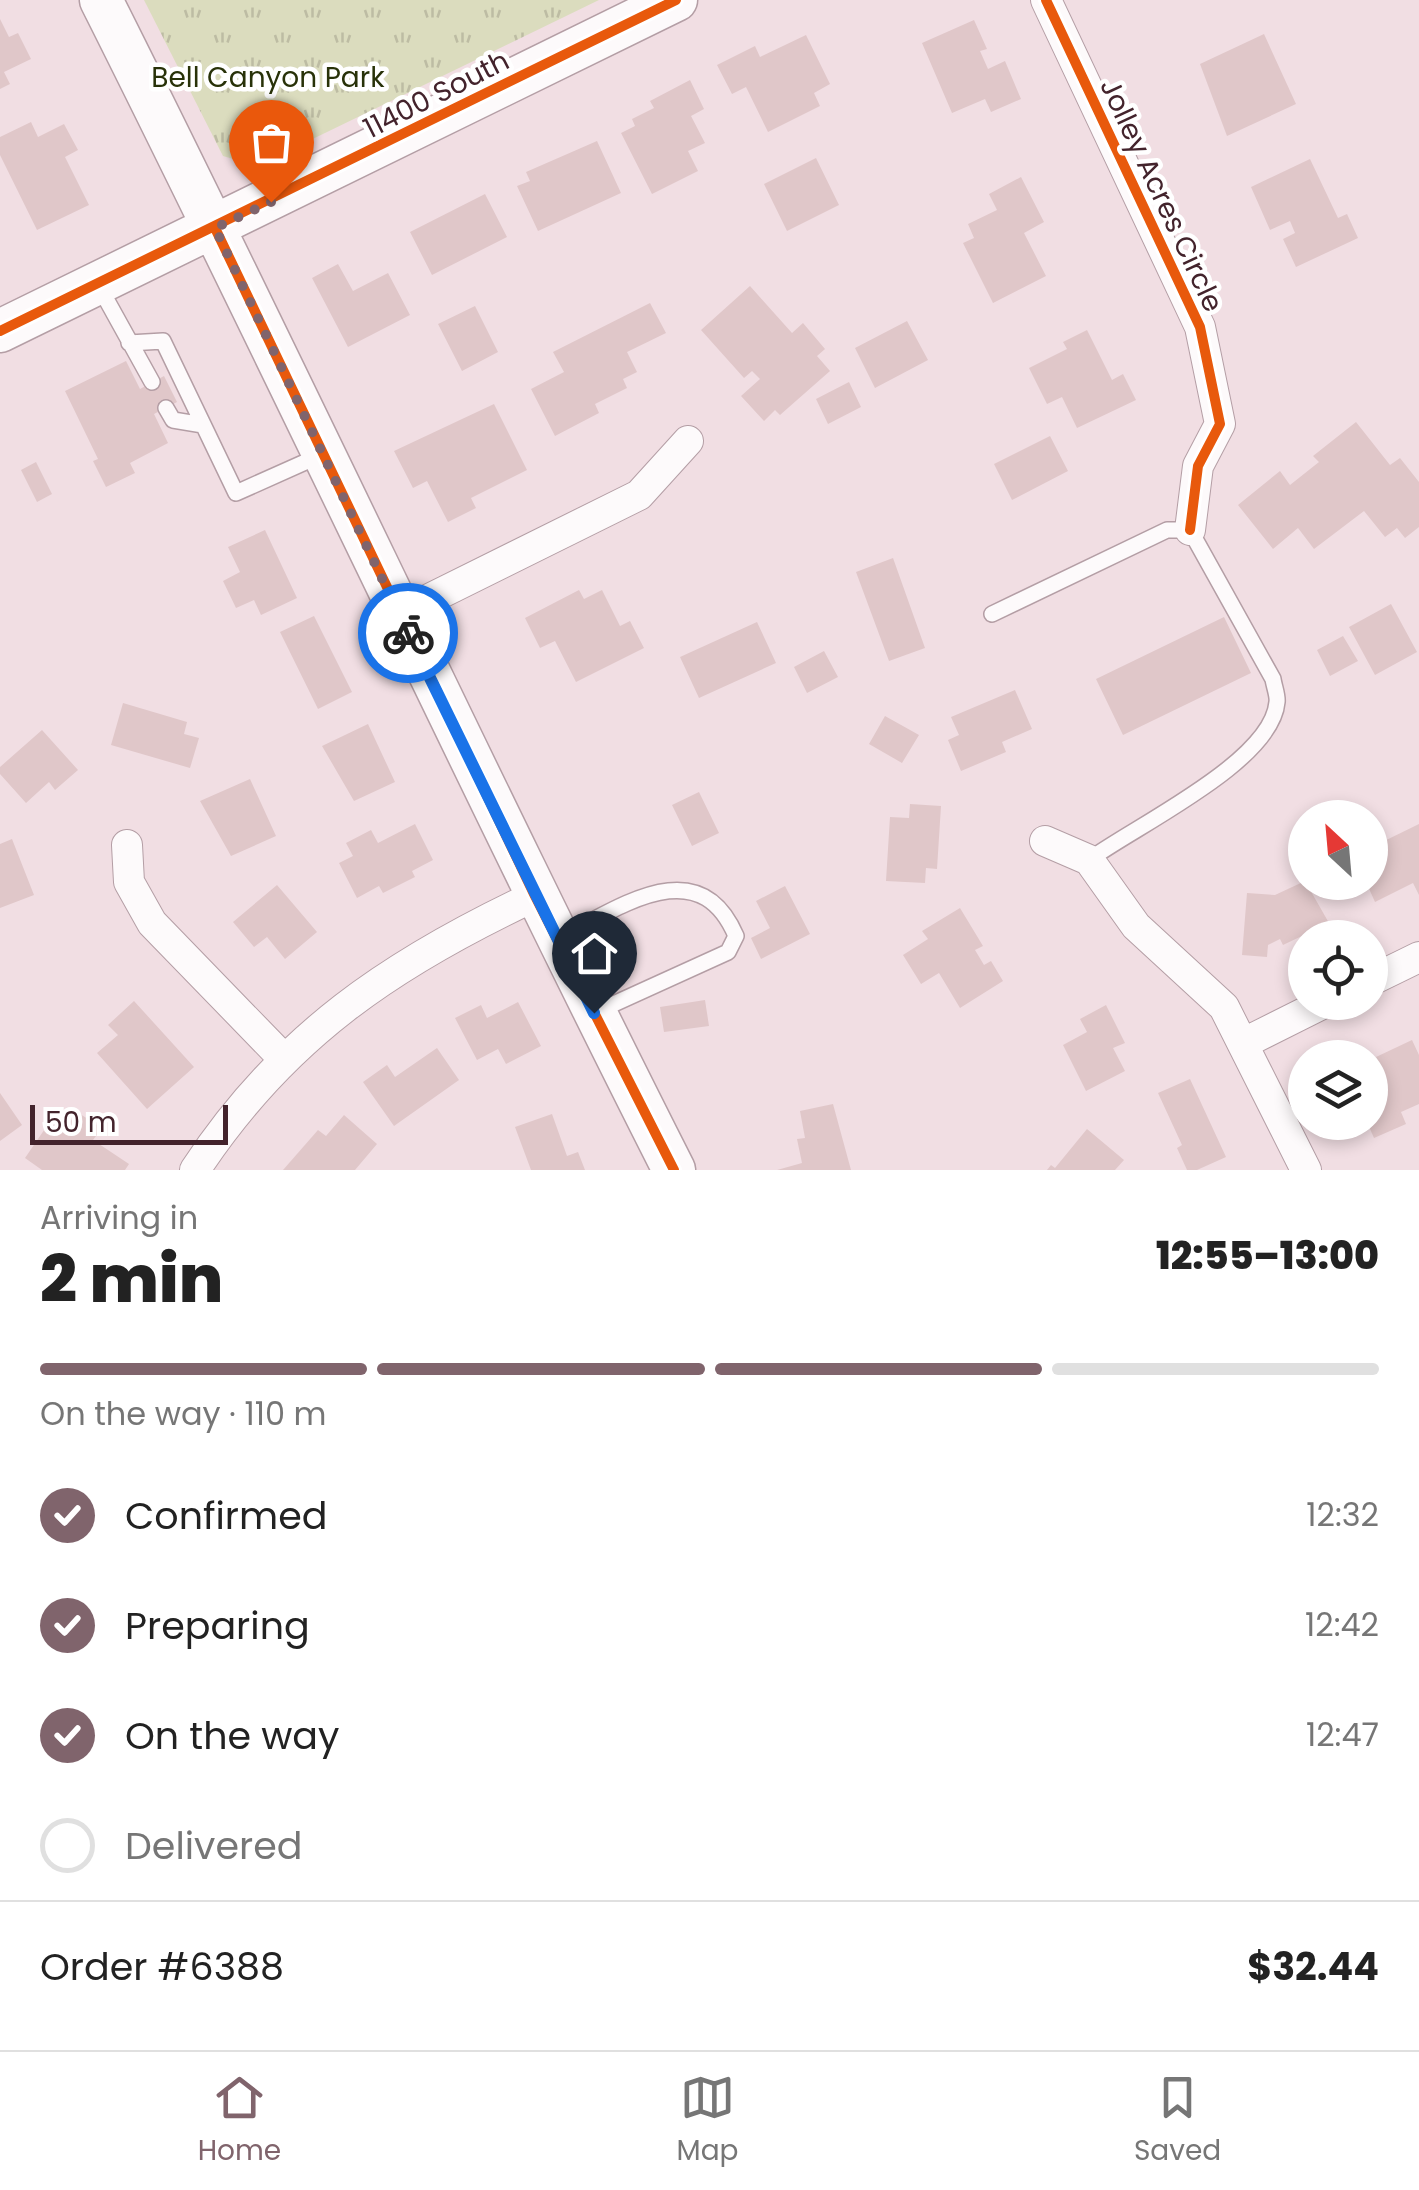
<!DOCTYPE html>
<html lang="en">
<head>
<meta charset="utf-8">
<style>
	:root { --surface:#fff; --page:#f6f6f6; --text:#222; --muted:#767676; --line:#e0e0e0; --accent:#80646c }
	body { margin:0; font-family:Poppins,sans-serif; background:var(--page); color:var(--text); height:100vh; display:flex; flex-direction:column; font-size:38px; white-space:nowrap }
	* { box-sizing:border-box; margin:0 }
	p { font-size:32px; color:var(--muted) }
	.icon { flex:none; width:55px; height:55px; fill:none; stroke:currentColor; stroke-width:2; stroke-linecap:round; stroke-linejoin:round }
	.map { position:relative; height:1170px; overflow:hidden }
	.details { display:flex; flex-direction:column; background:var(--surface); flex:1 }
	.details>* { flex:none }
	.needle { width:65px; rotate:334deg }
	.tools { position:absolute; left:1288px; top:800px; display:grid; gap:20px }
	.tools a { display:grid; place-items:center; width:100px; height:100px; border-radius:50%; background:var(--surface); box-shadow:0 5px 15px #0003; font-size:50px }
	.scale { position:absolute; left:30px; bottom:25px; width:198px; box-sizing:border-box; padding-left:10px; border:5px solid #43232c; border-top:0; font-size:28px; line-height:35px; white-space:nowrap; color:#43232c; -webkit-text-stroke:8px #fff; paint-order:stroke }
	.pin { position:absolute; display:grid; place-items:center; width:85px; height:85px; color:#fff; margin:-102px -42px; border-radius:50% 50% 50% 0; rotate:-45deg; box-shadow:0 0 10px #0007 }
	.pin .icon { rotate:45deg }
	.courier { position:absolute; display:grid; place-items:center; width:100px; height:100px; margin:-50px; border:8px solid #1a73e8; border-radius:50%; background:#fff; color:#222; box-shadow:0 2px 12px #0007 }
	.overview em { font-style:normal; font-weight:800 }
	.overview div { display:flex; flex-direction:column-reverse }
	.overview { display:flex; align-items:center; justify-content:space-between; height:170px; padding:0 40px }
	h1 { font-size:65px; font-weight:800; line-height:75px }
	.bar { display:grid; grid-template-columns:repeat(4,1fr); gap:15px 10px; align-content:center; height:120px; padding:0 40px }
	.bar i { height:12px; border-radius:8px; background:var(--line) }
	.bar .on { background:var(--accent) }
	.bar p { grid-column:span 4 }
	.line { display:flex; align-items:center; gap:25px; padding:0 40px; border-top:2px solid var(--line) }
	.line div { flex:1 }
	ol { padding:0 40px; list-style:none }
	li { display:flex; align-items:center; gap:30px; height:110px }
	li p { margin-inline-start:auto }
	li .icon { padding:10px; border-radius:50%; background:var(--accent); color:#fff; stroke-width:4 }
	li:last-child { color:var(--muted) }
	li i { width:55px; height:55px; border:5px solid var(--line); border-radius:50% }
	.menu { display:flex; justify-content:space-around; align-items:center; height:140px; border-top:2px solid var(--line); background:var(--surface); font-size:28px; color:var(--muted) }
	.menu a { display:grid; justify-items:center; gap:5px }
	.menu .on { color:var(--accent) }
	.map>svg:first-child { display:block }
</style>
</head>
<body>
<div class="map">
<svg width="1419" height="1170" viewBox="0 0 1419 1170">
	<defs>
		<pattern id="park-tufts" width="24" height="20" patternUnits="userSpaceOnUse" patternTransform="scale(2.5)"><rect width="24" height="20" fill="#dbdcbe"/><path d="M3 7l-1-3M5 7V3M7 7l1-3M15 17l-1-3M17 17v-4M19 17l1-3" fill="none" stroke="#bdbca3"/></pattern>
	</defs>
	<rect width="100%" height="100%" fill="#f1dee3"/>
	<path fill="url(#park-tufts)" d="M144,0H599L257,166L223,156Z"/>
	<path fill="#e0c7c9" d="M0,19L9,37L18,33L31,59L4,72L10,84L0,89Z
		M974,20L987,49L980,51L988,69L1005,61L1021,99L991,112L985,99L952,113L922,43Z
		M1264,34L1296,104L1227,136L1200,64Z
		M806,35L830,84L814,93L820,106L768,132L746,87L732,94L717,65L755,46L760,57Z
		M690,80L704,109L691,116L705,143L688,151L698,171L652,194L621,133L635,126L632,119L654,108L650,101Z
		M31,122L38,137L64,124L78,150L65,157L89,205L37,230L0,155V137Z
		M597,141L621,193L538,231L517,186L530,181L526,172Z
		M816,158L839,205L787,231L764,184Z
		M1310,159L1338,218L1347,214L1358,238L1296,267L1283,239L1295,233L1290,221L1270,230L1251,187Z
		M1021,177L1044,222L1024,233L1046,276L993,303L963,243L974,238L968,224L997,210L989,194Z
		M485,194L507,237L432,275L410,232Z
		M338,264L353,291L388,273L410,315L348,347L312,278Z
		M750,286L792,333L803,323L825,349L817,356L830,371L780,415L775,410L764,421L741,396L760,379L752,371L744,378L701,330Z
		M650,303L666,333L627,352L637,372L623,379L627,388L595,404L599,413L555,436L531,389L564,372L553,352Z
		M475,306L498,352L462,371L438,324Z
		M907,321L928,360L875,388L855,348Z
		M1087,330L1112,380L1123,374L1136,400L1077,428L1062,397L1047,404L1029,368L1067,349L1063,342Z
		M126,361L140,389L164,376L177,402L154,414L168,443L130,463L135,473L106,487L93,461L98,459L65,391Z
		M849,382L861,407L828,424L816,399Z
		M494,404L527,470L471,498L476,508L448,522L427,481L413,488L394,451Z
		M1356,422L1390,465L1400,458L1419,482V527L1405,538L1397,528L1385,537L1364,511L1314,549L1298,528L1273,549L1238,505L1280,471L1290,485L1319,462L1313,456Z
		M1050,436L1068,471L1012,500L994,464Z
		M36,462L52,494L37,502L21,470Z
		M265,530L297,598L261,615L254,600L236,608L223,581L240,572L228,547Z
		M893,558L925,648L889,661L856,572Z
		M579,590L584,599L602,590L620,626L630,621L644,648L576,682L555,641L540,648L525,618Z
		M1391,604L1417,652L1375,675L1349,627Z
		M314,616L352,692L318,709L280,632Z
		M1224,617L1251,673L1123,735L1096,679Z
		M757,622L776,663L699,698L680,657Z
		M1343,636L1358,661L1330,676L1317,650Z
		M824,651L838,677L807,693L794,667Z
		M1015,690L1032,729L1002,742L1006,752L961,771L948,740L959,735L951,717Z
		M123,703L187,722L184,734L199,738L190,768L111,745Z
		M885,716L919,735L902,763L869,744Z
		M368,724L395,782L354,801L322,746Z
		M42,730L78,770L55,790L49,782L26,803L0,774V767Z
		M250,779L276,836L231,856L200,801Z
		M699,792L719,833L692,846L672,805Z
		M910,804L941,806L937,869L926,868L925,883L886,881L890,817L909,818Z
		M415,824L433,860L412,871L415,877L383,893L379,886L357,898L339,863L353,856L346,843L371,830L378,843Z
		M1419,824V895L1413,883L1375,902L1366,882H1370V848Z
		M12,839L34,895L0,908V844Z
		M1305,881L1329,923L1283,945L1280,939L1268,945L1267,957L1242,955L1247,893L1275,895Z
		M277,885L317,932L285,959L267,937L254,947L233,922Z
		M785,886L810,934L761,959L751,938L770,928L756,901Z
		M960,908L983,946L975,950L984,965L991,961L1003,981L960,1008L939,973L921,984L903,955L928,939L922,931Z
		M705,1000L709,1026L664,1032L660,1007Z
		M134,1001L194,1067L147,1109L97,1053L118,1035L108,1025Z
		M518,1002L541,1046L506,1064L498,1049L477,1060L455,1018L481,1005L487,1018Z
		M1106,1005L1125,1043L1113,1048L1125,1071L1086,1091L1063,1045L1087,1032L1080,1019Z
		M1412,1040L1419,1055V1104L1401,1112L1406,1124L1374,1138L1367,1122L1370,1074L1382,1069L1376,1057Z
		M437,1048L459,1080L394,1126L363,1082L387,1065L395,1077Z
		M1190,1079L1226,1157L1197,1170H1187L1177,1148L1182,1145L1158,1093Z
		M0,1093L22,1125L0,1141Z
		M833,1104L851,1170H777L802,1163L797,1139L805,1138L800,1111Z
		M77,1112L102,1128L93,1140L129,1164L125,1170H42L25,1158L53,1117L67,1126Z
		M552,1114L567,1156L578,1152L585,1170H531L515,1127Z
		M344,1115L377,1144L355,1170H283L318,1130L326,1136Z
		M1087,1129L1124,1160L1115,1170H1047L1051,1165L1055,1168Z"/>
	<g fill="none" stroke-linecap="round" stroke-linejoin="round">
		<defs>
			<path id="lane" d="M100,288L152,382
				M129,343L163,341L236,493L321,455
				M166,408L173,420L203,425
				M992,614L1167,530H1190L1273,679C1274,686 1278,696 1277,702C1272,762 1135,826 1089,860
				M561,937C619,908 699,849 736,936L728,952L596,1012"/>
			<path id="street" d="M1046,0L1200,327L1220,424L1198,466L1190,530
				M399,614L639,495L688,441
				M1045,841L1089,860L1136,926L1224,1007L1306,1170
				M127,845L129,882L152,923L283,1058
				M1370,981L1419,957
				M1244,1043L1326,1002
				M195,1170C283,1036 392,963 535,896"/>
			<path id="secondary" d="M101,0C296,388 478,783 674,1170
				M0,331L676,0"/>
		</defs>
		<use href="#lane" stroke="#b49ea5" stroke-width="18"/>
		<use href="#street" stroke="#b49ea5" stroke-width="32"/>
		<use href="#secondary" stroke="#b49ea5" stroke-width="45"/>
		<use href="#lane" stroke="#fdfafb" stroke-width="15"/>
		<use href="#street" stroke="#fdfafb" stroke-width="30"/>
		<use href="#secondary" stroke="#fdfafb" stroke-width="42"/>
		<defs>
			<path id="cycleway" d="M1046,0L1200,327L1220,424L1198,466L1190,530
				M215,228L535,896L674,1170
				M0,331L676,0"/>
		</defs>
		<use href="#cycleway" stroke="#fff" stroke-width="16"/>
		<use href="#cycleway" stroke="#e8590c" stroke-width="10"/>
	</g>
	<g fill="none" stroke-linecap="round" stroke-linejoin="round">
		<path stroke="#80646c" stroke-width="10" stroke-dasharray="0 18" d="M271,202L215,228L408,633"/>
		<path stroke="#1a73e8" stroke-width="12" d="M408,633L594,1013"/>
	</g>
	<g text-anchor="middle" stroke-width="9" stroke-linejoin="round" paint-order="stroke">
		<g font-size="28" fill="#283209" stroke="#fff">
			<text x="268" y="87">Bell Canyon Park</text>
		</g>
		<g font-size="28" fill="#43232c" stroke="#fff">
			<text transform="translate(436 94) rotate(-27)" y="10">11400 South</text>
			<text transform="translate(1162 195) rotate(65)" y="10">Jolley Acres Circle</text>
		</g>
	</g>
</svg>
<div class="tools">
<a><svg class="needle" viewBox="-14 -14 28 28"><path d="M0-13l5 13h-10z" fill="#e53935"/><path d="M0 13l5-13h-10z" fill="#767676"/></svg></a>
<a><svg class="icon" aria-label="locate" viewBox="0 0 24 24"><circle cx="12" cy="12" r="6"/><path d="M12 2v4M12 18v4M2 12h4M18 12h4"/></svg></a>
<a><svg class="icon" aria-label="layers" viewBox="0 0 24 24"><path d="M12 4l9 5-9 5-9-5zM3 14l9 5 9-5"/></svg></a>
</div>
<div class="scale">50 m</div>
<div class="pin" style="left:271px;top:202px;background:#ea580c"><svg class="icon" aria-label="bag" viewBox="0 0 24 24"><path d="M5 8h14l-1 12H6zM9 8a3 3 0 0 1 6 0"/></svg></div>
<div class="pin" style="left:594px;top:1013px;background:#1f2937"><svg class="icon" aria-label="home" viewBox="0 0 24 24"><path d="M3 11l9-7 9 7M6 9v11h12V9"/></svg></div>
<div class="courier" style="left:408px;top:633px"><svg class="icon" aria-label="bike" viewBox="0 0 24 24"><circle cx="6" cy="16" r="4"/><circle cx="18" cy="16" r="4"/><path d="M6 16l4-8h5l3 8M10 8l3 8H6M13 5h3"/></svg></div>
</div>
<section class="details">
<div class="overview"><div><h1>2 min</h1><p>Arriving in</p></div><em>12:55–13:00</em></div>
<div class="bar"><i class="on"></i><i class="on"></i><i class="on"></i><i></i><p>On the way · 110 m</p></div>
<ol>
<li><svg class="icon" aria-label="check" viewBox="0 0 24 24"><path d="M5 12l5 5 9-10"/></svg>Confirmed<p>12:32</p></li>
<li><svg class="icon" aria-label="check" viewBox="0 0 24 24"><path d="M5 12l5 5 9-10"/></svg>Preparing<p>12:42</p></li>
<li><svg class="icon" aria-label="check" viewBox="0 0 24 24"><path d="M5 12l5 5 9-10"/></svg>On the way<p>12:47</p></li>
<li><i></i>Delivered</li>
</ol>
<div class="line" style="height:130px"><div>Order #6388</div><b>$32.44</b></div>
</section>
<nav class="menu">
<a class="on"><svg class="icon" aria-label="home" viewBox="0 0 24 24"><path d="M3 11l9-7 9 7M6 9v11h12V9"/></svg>Home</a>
<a><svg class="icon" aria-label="map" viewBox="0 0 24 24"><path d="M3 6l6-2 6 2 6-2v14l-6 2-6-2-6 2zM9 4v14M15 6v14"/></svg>Map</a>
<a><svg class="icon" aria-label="saved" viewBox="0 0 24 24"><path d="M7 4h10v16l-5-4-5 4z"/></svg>Saved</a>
</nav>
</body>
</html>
